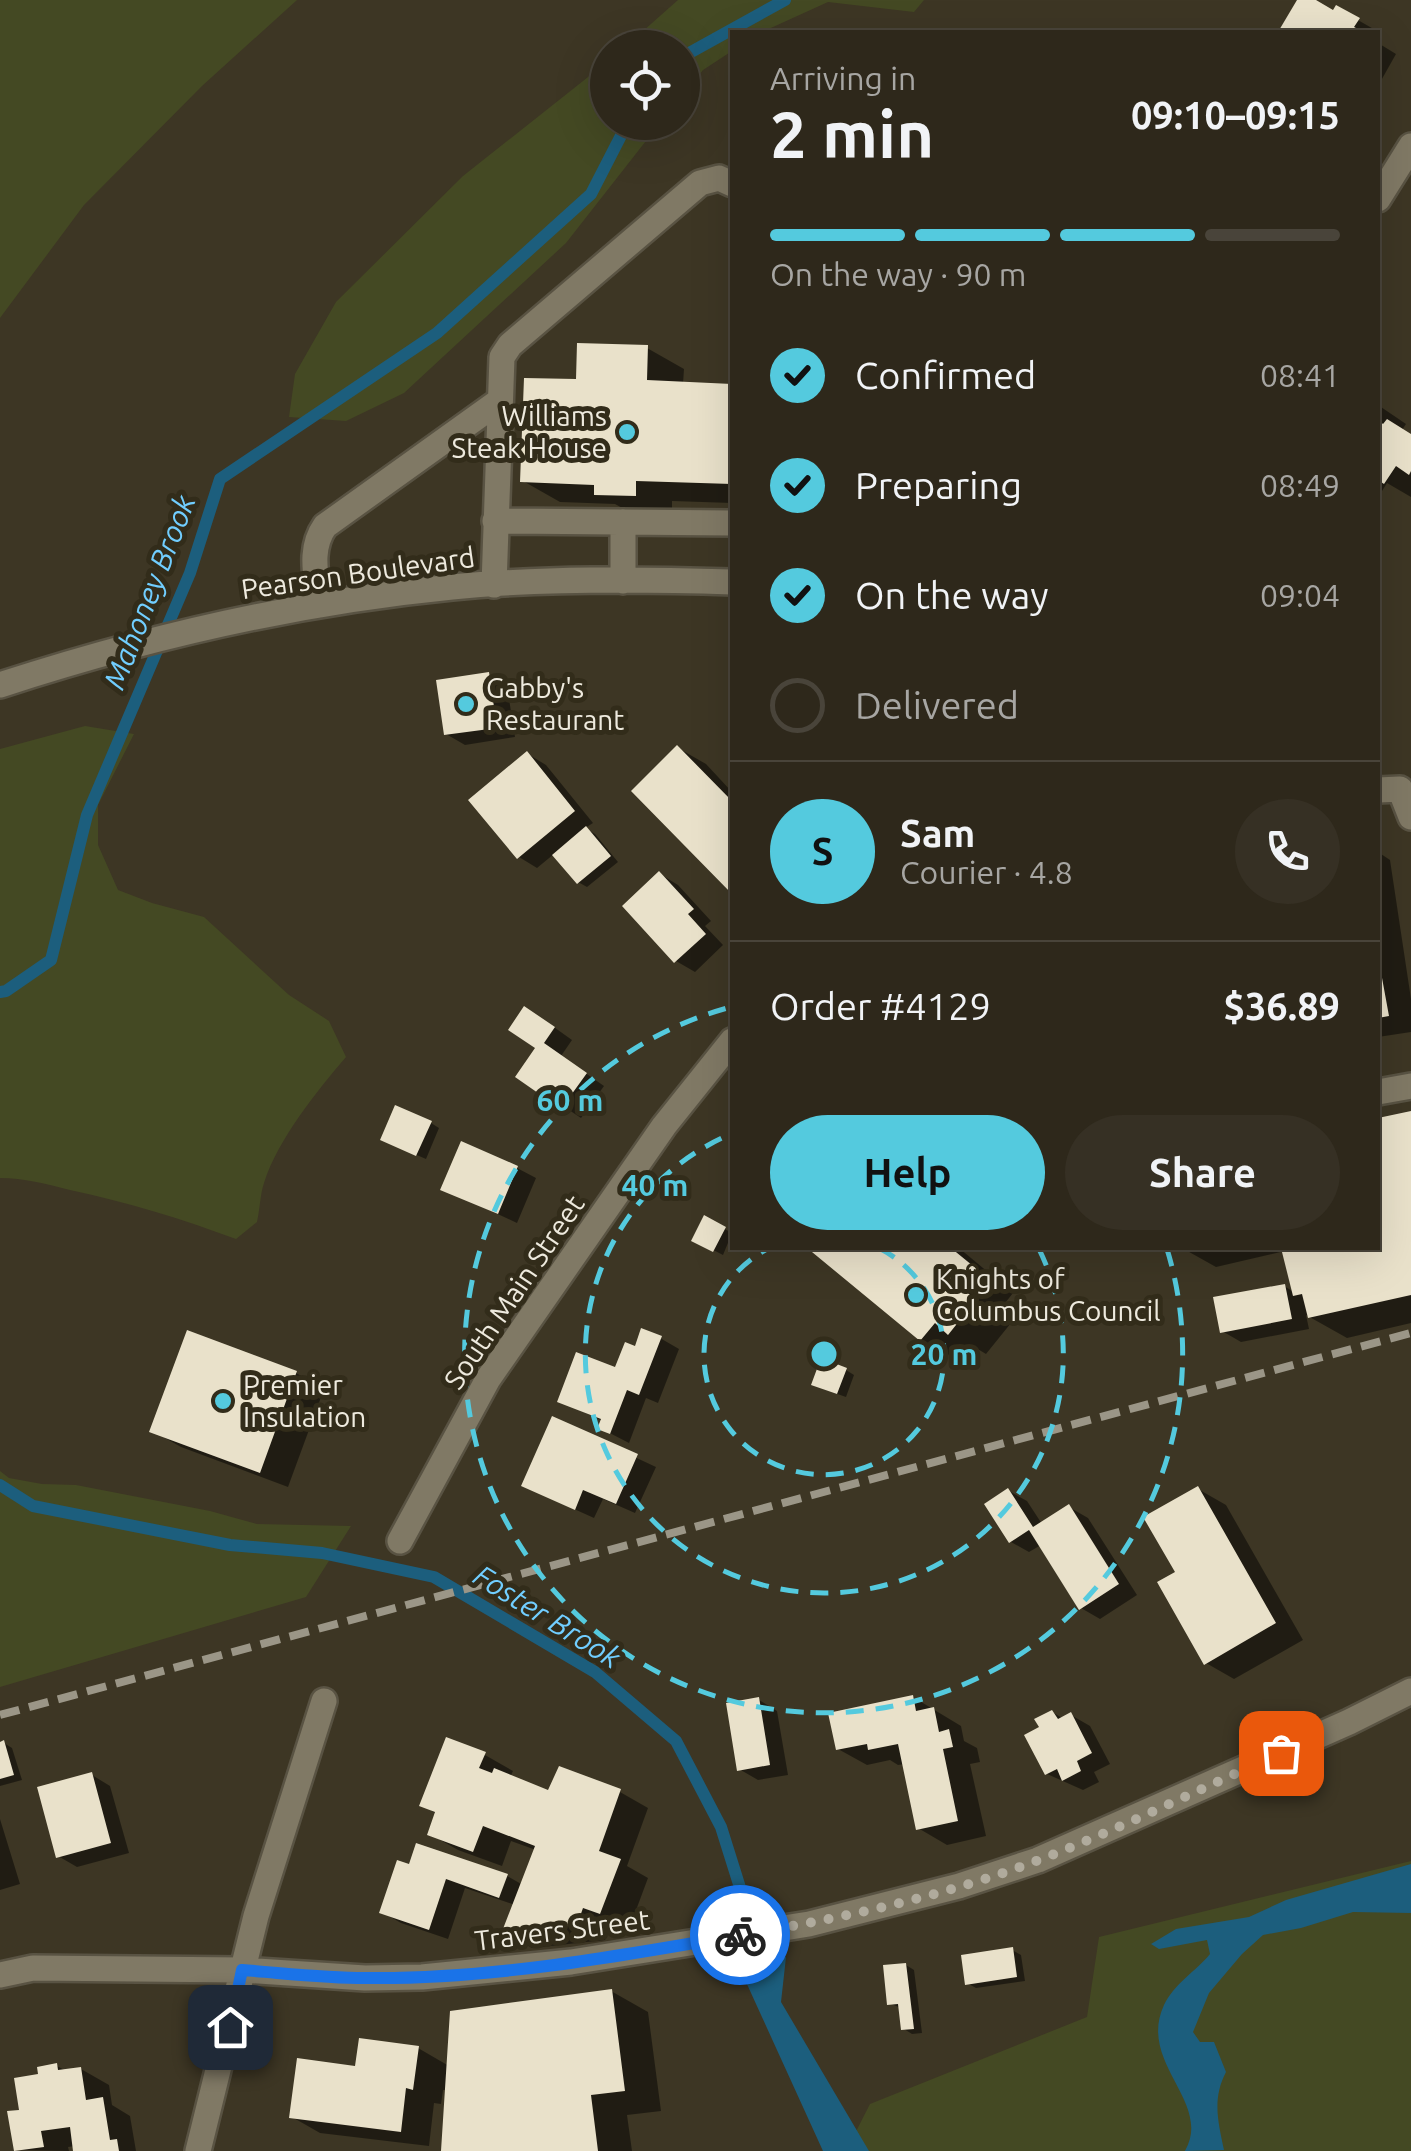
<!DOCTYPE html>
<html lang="en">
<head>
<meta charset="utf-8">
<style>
	:root { --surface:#2e281b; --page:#363024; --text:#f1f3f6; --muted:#a7a6a3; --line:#49443a; --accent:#54cade }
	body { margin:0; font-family:Ubuntu,sans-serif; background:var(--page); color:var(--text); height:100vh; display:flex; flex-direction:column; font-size:38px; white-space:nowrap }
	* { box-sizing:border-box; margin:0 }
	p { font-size:32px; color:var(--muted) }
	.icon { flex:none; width:55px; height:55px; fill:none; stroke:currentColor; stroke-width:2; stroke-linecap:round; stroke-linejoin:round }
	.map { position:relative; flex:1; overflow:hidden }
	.panel { position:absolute; left:730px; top:30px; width:650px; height:1220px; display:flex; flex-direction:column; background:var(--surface); border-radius:0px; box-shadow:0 10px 40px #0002,0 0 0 2px var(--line) }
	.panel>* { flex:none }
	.fabs { position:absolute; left:590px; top:30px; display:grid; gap:20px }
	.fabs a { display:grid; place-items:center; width:110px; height:110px; border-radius:50%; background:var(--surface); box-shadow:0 10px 40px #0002,0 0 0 2px var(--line); font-size:50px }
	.pin { position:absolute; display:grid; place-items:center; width:85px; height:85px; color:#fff; margin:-42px; border-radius:20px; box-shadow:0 5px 15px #0006 }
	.courier { position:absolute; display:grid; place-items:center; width:100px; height:100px; margin:-50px; border:8px solid #1a73e8; border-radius:50%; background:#fff; color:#222; box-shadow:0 2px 12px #0007 }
	.overview em { font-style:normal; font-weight:700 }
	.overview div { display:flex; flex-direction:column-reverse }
	.overview { display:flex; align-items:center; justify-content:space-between; height:170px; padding:0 40px }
	h1 { font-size:65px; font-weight:700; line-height:75px }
	.bar { display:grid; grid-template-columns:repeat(4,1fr); gap:15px 10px; align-content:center; height:120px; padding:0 40px }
	.bar i { height:12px; border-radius:8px; background:var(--line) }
	.bar .on { background:var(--accent) }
	.bar p { grid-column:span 4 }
	.line { display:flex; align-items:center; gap:25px; padding:0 40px; border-top:2px solid var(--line) }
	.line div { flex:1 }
	.round { display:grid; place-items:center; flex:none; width:105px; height:105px; border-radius:52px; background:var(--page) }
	ol { padding:0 40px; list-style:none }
	li { display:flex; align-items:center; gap:30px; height:110px }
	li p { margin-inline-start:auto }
	li .icon { padding:10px; border-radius:50%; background:var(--accent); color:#111; stroke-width:4 }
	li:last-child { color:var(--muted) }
	li i { width:55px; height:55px; border:5px solid var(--line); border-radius:50% }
	.button { display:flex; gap:20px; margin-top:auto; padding:20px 40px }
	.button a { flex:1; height:115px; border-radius:60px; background:var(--accent); color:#111; font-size:40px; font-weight:700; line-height:115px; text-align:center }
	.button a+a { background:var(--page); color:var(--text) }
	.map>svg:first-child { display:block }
</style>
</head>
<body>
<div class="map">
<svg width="1411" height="2151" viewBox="0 0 1411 2151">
	<rect width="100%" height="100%" fill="#3d3624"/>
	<path fill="#444923" d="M0,0H297L202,86L84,205L0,318Z
		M678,0H924L914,12L828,2L762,32H732V51L703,70L683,95L682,48L625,47Z
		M607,62L608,122L660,123L566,243L404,393L346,421L289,417L295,374L336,302L463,176Z
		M85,726L134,734L98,805V845L118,890L152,903L204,917L289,995L329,1021L346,1057C317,1091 278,1139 264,1183C260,1195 260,1209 257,1222L236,1239C182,1219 127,1202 70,1190C46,1184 24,1178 0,1178V749Z
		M0,1471L9,1478L42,1484L76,1485L210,1511L257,1524L351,1526L306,1597L0,1687Z
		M1411,1861V2151H846L870,2104L1087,2017L1099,1937Z"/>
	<path fill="#1c5e7d" d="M1411,1864V1913L1353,1912L1301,1928L1263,1935L1242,1954L1209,1993L1193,2032L1200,2042H1214L1226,2072C1212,2099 1218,2121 1224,2150L1185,2151C1213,2102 1137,2063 1164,2005C1174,1984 1196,1971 1210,1954L1207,1940L1159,1949L1151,1944L1176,1929L1249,1917L1286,1900Z
		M786,1957L781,2002L869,2151H823L741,1971Z"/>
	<path fill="#0007" d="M1300,0H1311L1334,13L1337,8L1377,31L1281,32Z
		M1378,43L1396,54L1378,86Z
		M647,348L684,369L683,384L732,386V503L672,501V516L633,514L615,504L560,502L523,481L578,382Z
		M1378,405L1406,424L1402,430L1411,435V497L1387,483L1382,491L1378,488Z
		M488,675L507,686L515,737L465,745L446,734Z
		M678,748L706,764L732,792V891L634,791Z
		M528,754L546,765L593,823L585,828L595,834L618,862L587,887L578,882L554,854L537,868L519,857Z
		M1378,852L1390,860L1411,999V1032L1378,1037Z
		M660,874L678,885L711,921L705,926L723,945L695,972L676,961Z
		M544,1020L572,1040L561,1056L604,1086L581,1118L518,1076L538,1047Z
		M1411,1113V1323L1347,1338L1306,1315L1309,1329L1241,1342L1222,1331L1284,1286L1294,1292L1285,1251L1216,1267L1182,1248H1378V1121Z
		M431,1123L439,1128L426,1159L391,1144Z
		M517,1168L536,1178L517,1223L444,1189Z
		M705,1218L732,1233L723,1255L694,1240Z
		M819,1248H959L1013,1293L998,1312L1011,1323L986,1354L971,1345L958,1360L921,1339Z
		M189,1333L296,1373L324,1389L288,1487L181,1447L153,1431Z
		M660,1338L679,1349L658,1403L646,1398L629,1443L600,1428L603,1421L560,1401L617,1370L636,1349Z
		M846,1370L854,1375L846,1397L823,1389Z
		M553,1419L656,1467L635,1513L603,1499L594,1518L543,1495Z
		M1198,1489L1226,1505L1303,1640L1234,1679L1206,1663Z
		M1009,1491L1027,1501L1042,1524L1069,1507L1088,1518L1137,1595L1100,1619L1081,1608L1041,1545L1029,1552L1011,1542Z
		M913,1697L961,1726L964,1741L977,1748L980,1762L970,1764L986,1836L947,1845L918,1828L905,1764L898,1765L890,1760L867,1765L838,1749Z
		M759,1700L777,1711L788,1775L758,1780L739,1769Z
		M1052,1712L1064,1719L1071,1715L1090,1726L1110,1764L1094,1772L1099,1782L1083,1790L1047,1774L1042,1729Z
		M4,1743L12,1748L22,1780L0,1786V1744Z
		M485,1755L513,1771L510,1777L550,1793L620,1792L648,1808L627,1866L648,1878L629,1929L612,1922L605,1940L532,1948L504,1932L515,1905L465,1888L448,1939L401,1923L382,1912L399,1863L507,1876L523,1885L536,1850L511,1841L502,1866L458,1850L430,1834L437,1814L422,1805Z
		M92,1775L110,1786L129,1853L77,1867L58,1856Z
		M0,1819L20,1884L0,1890Z
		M1012,1950L1021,1955L1025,1981L976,1988L967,1983Z
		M906,1965L914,1970L922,2033L912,2034L904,2029L901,2008L889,2003Z
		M611,1991L648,2012L661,2111L627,2115L632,2151H444L447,2090H443L441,2104L434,2103L429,2146L320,2133L292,2117L357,2069L418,2048L449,2066Z
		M57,2066L66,2071L81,2069L109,2085L112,2105L130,2116L136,2151H76L75,2146L68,2147L69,2151L16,2150L22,2112L41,2076Z"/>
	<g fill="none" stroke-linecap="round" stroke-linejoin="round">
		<path stroke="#1c5e7d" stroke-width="12" d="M682,57L785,0
			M0,992L6,991L51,960L87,815L190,573L220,479L437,333L591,194L628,122
			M0,1485L33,1506L230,1545L322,1553L434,1577L595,1672L676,1741L721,1827L769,1980"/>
	</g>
	<path fill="#e9e1ca" d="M1297,0H1316L1333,10L1336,5L1360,18L1354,27L1364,32H1278Z
		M577,343L648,345L647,380L732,384V484L636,481V496L594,495V485L520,482L524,378L576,379Z
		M1387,419L1411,434V471L1409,475L1396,466L1384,484L1378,480V420L1383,424Z
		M489,672L497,728L444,735L436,680Z
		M677,745L732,801V894L631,791Z
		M527,751L575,811L517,859L468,800Z
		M586,826L611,856L577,884L552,855Z
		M659,871L694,909L688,914L706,934L674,963L622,906Z
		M1378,956L1389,1016L1378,1018Z
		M524,1006L555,1027L544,1043L587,1073L561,1109L515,1077L535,1048L508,1030Z
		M395,1105L432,1121L416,1156L380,1140Z
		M1411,1111V1295L1308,1318L1302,1294L1293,1296L1281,1248H1378V1118Z
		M461,1141L518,1166L498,1214L440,1190Z
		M704,1215L726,1227L713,1252L691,1241Z
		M816,1248H951L978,1270L963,1289L976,1300L948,1335L935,1323L920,1341L812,1252Z
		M1285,1284L1292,1319L1220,1333L1213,1297Z
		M641,1328L662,1336L639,1395L627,1390L610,1434L597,1429L601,1419L557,1402L576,1352L615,1367L625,1342L635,1346Z
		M187,1330L297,1371L260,1473L149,1432Z
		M821,1358L847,1368L837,1394L811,1385Z
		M552,1416L638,1454L616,1504L583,1490L575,1510L521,1486Z
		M1198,1486L1276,1623L1204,1665L1157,1582L1175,1572L1143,1517Z
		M1008,1488L1033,1527L1069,1504L1119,1584L1079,1610L1029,1530L1009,1543L984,1504Z
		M913,1695L916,1711L934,1707L939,1732L949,1729L953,1747L943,1749L958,1821L916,1830L898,1744L868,1750L867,1744L836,1750L828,1713Z
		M759,1697L770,1765L737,1771L726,1703Z
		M1052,1710L1058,1719L1071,1712L1092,1753L1077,1761L1081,1771L1062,1781L1057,1769L1045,1775L1024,1735L1039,1727L1034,1719Z
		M446,1737L486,1752L479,1768L492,1773L494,1768L548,1790L559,1766L621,1789L599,1851L621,1859L600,1914L583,1908L577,1925L501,1934L535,1846L483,1826L473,1852L427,1835L435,1812L419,1806Z
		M4,1740L14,1775L0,1779V1742Z
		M92,1772L111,1843L56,1858L37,1787Z
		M416,1843L508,1874L499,1898L446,1879L429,1930L379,1913L397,1860L409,1864Z
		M1013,1947L1017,1977L965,1985L961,1955Z
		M906,1963L914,2029L901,2030L898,2004L887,2005L883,1965Z
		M612,1989L625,2091L591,2095L598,2151H441L450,2011Z
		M359,2038L419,2046L413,2090L406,2088L401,2132L289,2118L297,2058L355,2066Z
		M57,2063L58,2070L81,2067L86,2100L103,2097L110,2140L117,2139L119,2151H73L70,2127L41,2131L44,2147L14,2151L7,2111L19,2110L14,2078L38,2074L37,2067Z"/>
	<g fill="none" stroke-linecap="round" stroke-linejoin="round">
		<defs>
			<path id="minor" d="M1378,199L1411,146
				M495,521L732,523
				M623,522V581
				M494,585L502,357L510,345L700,183L719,178L732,184
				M319,605C317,578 308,550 325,526L498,402
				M0,685C147,637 298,602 452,587C544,578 640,579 732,582
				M1378,790L1400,789L1411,817
				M1378,1092L1411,1086
				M400,1541L488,1379L664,1126L732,1041
				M0,1975L33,1968L242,1970L365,1978L422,1977L571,1962L809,1924L959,1886L1038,1860L1349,1722L1411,1691
				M198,2151L256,1916L324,1701"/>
		</defs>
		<use href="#minor" stroke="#595343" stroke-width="30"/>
		<use href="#minor" stroke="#807965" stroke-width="25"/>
		<path stroke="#9b9687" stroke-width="8" stroke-dasharray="20 10" stroke-linecap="butt" d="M0,1715L1411,1333"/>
	</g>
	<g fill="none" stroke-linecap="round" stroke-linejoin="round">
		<path stroke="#b0ab9d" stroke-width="10" stroke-dasharray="0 18" d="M740,1935C827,1921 917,1902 1000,1874C1097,1841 1188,1794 1281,1753"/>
		<path stroke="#1a73e8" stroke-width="12" d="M230,2027L242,1970C283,1973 324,1978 365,1978C488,1980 620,1956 740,1935"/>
	</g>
	<g fill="none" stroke="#54cade" stroke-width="5" stroke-dasharray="18 12">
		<path d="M879 1248A120 120 0 1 1 769 1248"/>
		<path d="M1039 1249A239 239 0 1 1 731 1134"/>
		<path d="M1167 1249A359 359 0 1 1 731 1007"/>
	</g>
	<g fill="#54cade" stroke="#322c1a" stroke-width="4">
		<circle cx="627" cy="432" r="10"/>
		<circle cx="466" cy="704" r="10"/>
		<circle cx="916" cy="1295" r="10"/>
		<circle cx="223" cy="1401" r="10"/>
	</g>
	<g text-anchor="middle" stroke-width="10" stroke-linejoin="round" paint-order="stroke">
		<g font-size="28" fill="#eeeade" stroke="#322c1a" text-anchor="start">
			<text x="607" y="426" text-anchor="end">Williams<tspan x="607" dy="32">Steak House</tspan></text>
			<text x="486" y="698">Gabby's<tspan x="486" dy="32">Restaurant</tspan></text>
			<text x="936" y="1289">Knights of<tspan x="936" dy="32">Columbus Council</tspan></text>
			<text x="243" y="1395">Premier<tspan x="243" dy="32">Insulation</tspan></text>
		</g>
		<g font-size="28" fill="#eeeade" stroke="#322c1a">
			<text transform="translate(358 573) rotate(-8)" y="10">Pearson Boulevard</text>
			<text transform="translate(514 1292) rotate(-56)" y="10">South Main Street</text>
			<text transform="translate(562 1930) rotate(-7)" y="10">Travers Street</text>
		</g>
		<g font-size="30" font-style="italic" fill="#71ceff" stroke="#322c1a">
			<text transform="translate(150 592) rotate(-69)" y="10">Mahoney Brook</text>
			<text transform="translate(547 1617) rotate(32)" y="10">Foster Brook</text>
		</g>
	</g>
	<circle cx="824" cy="1354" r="15" fill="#54cade" stroke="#322c1a" stroke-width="5"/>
	<g font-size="30" text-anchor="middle" font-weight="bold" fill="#54cade" stroke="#322c1a" stroke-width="10" stroke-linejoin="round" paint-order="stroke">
		<text x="570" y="1111">60 m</text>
		<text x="655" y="1196">40 m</text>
		<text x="944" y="1365">20 m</text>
	</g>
</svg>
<div class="fabs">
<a><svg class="icon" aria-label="locate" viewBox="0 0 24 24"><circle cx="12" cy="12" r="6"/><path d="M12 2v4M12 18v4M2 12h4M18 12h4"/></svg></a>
</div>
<div class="pin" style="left:1281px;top:1753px;background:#ea580c"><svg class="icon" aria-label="bag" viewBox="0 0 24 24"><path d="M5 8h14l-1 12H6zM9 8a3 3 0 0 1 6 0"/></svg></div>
<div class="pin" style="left:230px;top:2027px;background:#1f2937"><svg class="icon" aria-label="home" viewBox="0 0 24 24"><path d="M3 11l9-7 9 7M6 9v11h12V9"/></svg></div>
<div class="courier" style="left:740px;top:1935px"><svg class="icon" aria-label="bike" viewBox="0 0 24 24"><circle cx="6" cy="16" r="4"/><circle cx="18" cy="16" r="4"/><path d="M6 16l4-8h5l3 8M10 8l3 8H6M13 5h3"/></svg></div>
<section class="panel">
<div class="overview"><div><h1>2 min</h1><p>Arriving in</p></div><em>09:10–09:15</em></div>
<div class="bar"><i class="on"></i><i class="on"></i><i class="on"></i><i></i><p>On the way · 90 m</p></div>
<ol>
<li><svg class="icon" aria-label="check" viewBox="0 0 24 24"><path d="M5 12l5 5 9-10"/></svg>Confirmed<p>08:41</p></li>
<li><svg class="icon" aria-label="check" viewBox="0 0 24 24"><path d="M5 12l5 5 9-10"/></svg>Preparing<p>08:49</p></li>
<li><svg class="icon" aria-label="check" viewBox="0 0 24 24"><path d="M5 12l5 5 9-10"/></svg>On the way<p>09:04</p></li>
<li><i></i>Delivered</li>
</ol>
<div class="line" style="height:180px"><b class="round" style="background:var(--accent);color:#111">S</b><div><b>Sam</b><p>Courier · 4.8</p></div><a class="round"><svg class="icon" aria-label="phone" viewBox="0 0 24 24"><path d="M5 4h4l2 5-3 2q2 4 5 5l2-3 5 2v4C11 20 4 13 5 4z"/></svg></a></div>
<div class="line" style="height:130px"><div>Order #4129</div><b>$36.89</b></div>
<div class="button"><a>Help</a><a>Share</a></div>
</section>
</div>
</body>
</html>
